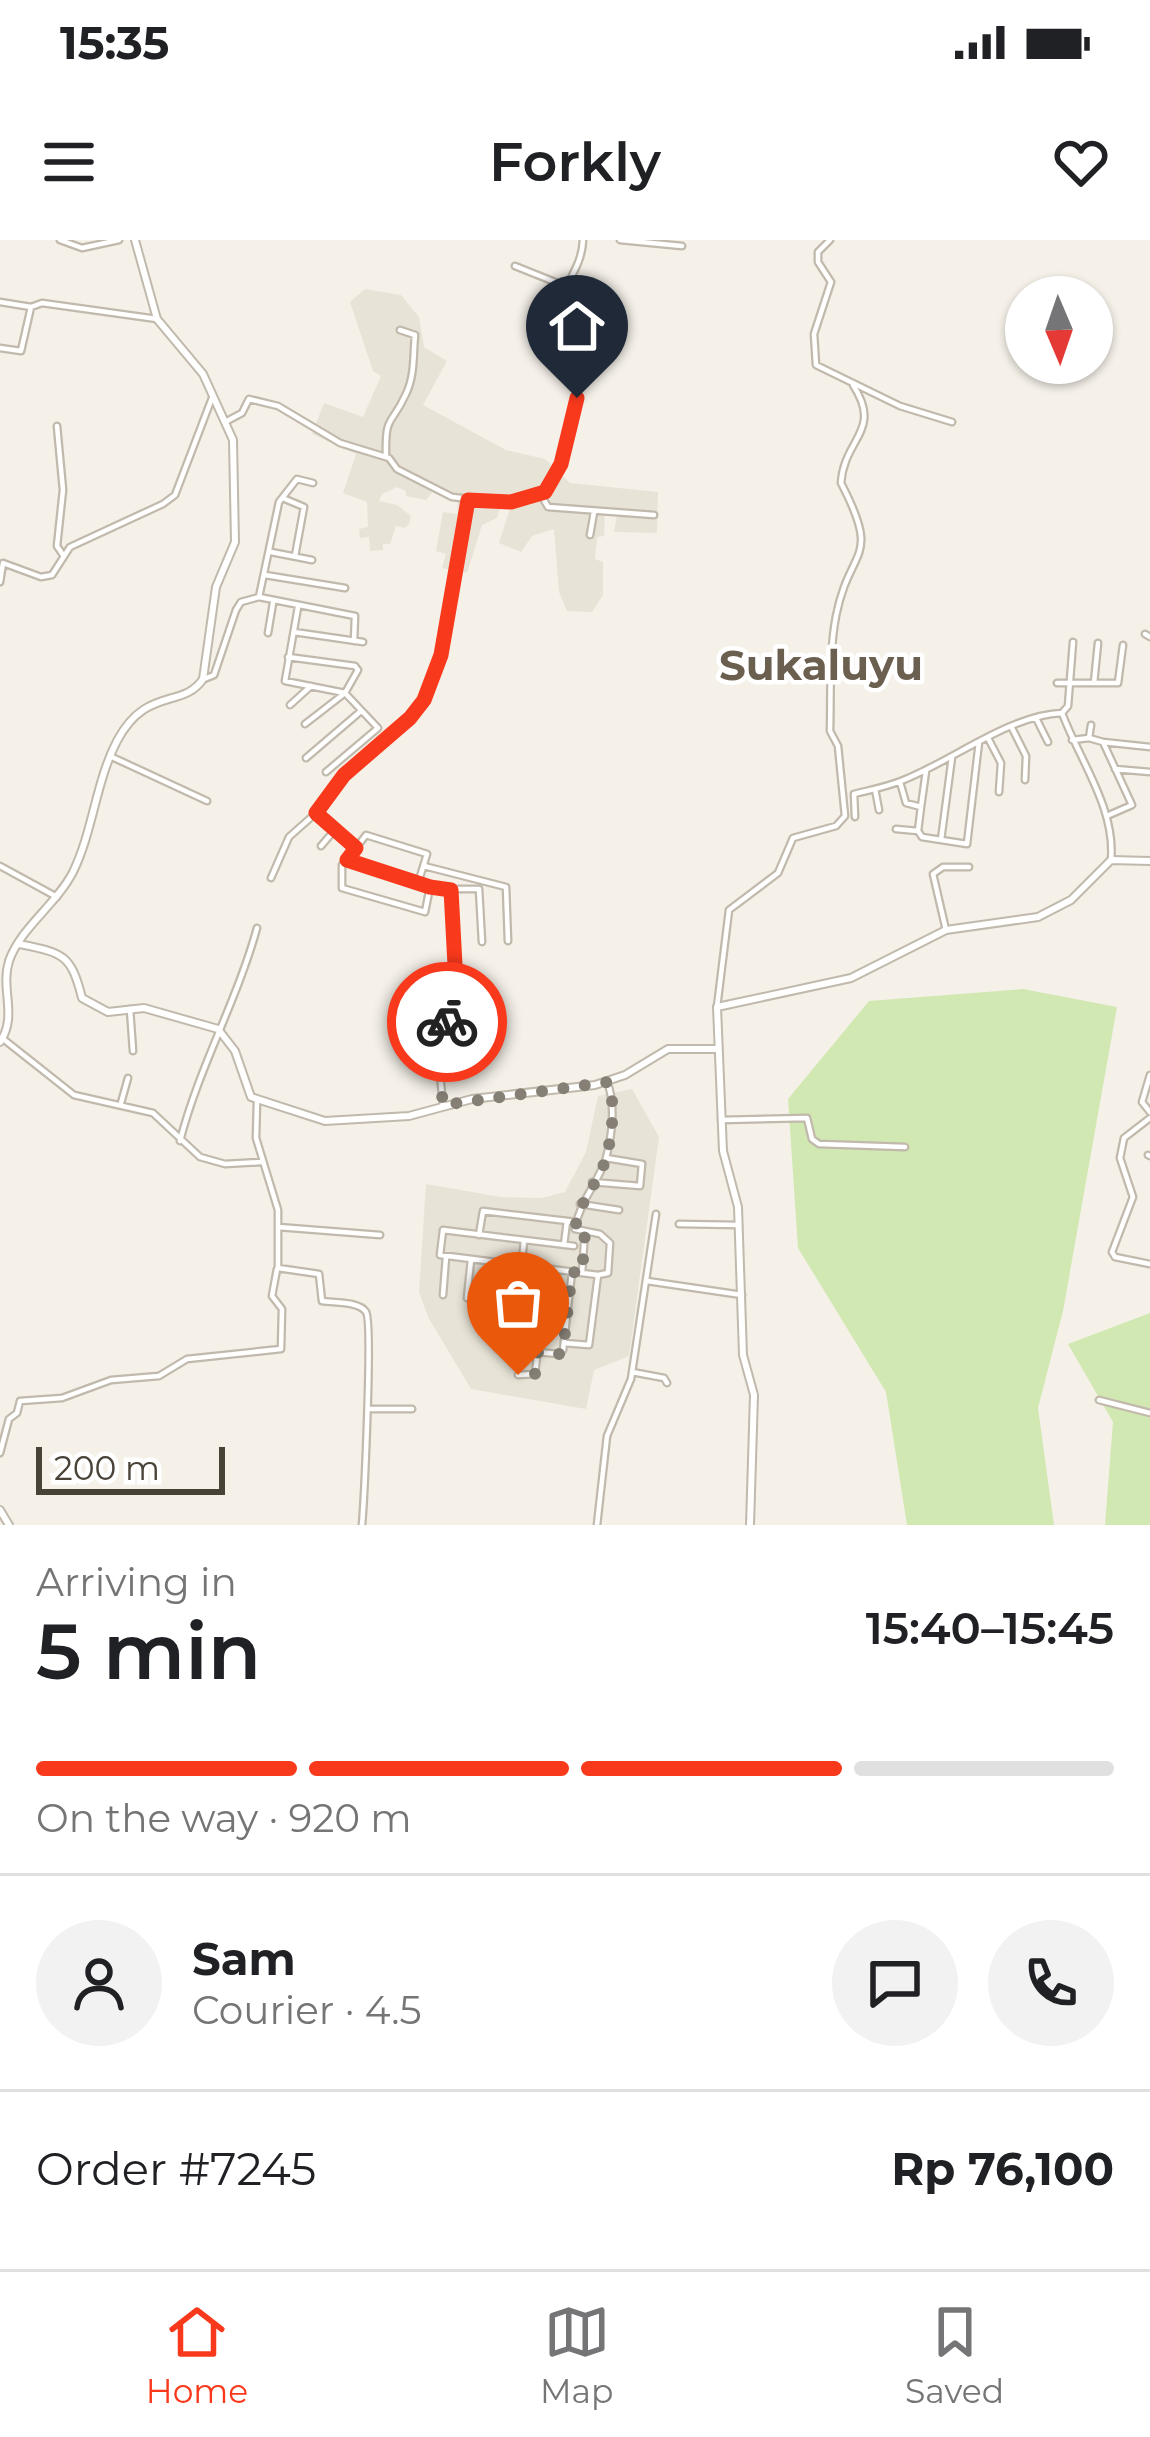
<!DOCTYPE html>
<html lang="en">
<head>
<meta charset="utf-8">
<style>
	:root { --surface:#fff; --page:#f2f2f2; --text:#202124; --muted:#757577; --line:#e0e0e0; --accent:#f9391c }
	body { margin:0; font-family:Montserrat,sans-serif; background:var(--page); color:var(--text); height:100vh; display:flex; flex-direction:column; font-size:45px; white-space:nowrap }
	* { box-sizing:border-box; margin:0 }
	p { font-size:39px; color:var(--muted) }
	.icon { flex:none; width:66px; height:66px; fill:none; stroke:currentColor; stroke-width:2; stroke-linecap:round; stroke-linejoin:round }
	.map { position:relative; height:1285px; overflow:hidden }
	.sheet { display:flex; flex-direction:column; background:var(--surface); flex:1 }
	.sheet>* { flex:none }
	.needle { width:78px; rotate:178deg }
	.controls { position:absolute; left:1005px; top:36px; display:grid; gap:24px }
	.controls a { display:grid; place-items:center; width:108px; height:108px; border-radius:50%; background:var(--surface); box-shadow:0 3px 9px #0004; font-size:60px }
	.scale { position:absolute; left:36px; bottom:30px; width:189px; box-sizing:border-box; padding-left:12px; border:6px solid #484237; border-top:0; font-size:33px; line-height:42px; white-space:nowrap; color:#484237; -webkit-text-stroke:9px #fff; paint-order:stroke }
	.pin { position:absolute; display:grid; place-items:center; width:102px; height:102px; color:#fff; margin:-123px -51px; border-radius:50% 50% 50% 0; rotate:-45deg; box-shadow:0 0 12px #0007 }
	.pin .icon { rotate:45deg }
	.courier { position:absolute; display:grid; place-items:center; width:120px; height:120px; margin:-60px; border:9px solid #f9391c; border-radius:50%; background:#fff; color:#222; box-shadow:0 3px 15px #0007 }
	.summary em { font-style:normal; font-weight:600 }
	.summary div { display:flex; flex-direction:column-reverse }
	.summary { display:flex; align-items:center; justify-content:space-between; height:204px; padding:0 36px }
	h1 { font-size:78px; font-weight:600; line-height:90px }
	.bar { display:grid; grid-template-columns:repeat(4,1fr); gap:18px 12px; align-content:center; height:144px; padding:0 36px }
	.bar i { height:15px; border-radius:9px; background:var(--line) }
	.bar .selected { background:var(--accent) }
	.bar p { grid-column:span 4 }
	.line { display:flex; align-items:center; gap:30px; padding:0 36px; border-top:3px solid var(--line) }
	.line div { flex:1 }
	.round { display:grid; place-items:center; flex:none; width:126px; height:126px; border-radius:63px; background:var(--page) }
	.status { display:flex; justify-content:space-between; align-items:center; height:84px; padding:0 60px; background:var(--surface); direction:ltr }
	.status svg { height:33px; fill:currentColor }
	header { display:flex; justify-content:space-between; align-items:center; height:156px; padding:0 36px; background:var(--surface); font-size:54px; font-weight:600 }
	.menu { display:flex; justify-content:space-around; align-items:center; height:168px; border-top:3px solid var(--line); background:var(--surface); font-size:33px; color:var(--muted) }
	.menu a { display:grid; justify-items:center; gap:6px }
	.menu .selected { color:var(--accent) }
	.map>svg:first-child { display:block }
</style>
</head>
<body>
<div class="status"><b>15:35</b><svg viewBox="0 0 49 12"><path d="M0 12V9h3v3zM5 12V6h3v6zM10 12V3h3v9zM15 12V0h3v12zM26 1h20v11H26zM47 4h2v5h-2z"/></svg></div>
<header><svg class="icon" aria-label="menu" viewBox="0 0 24 24"><path d="M4 6h16M4 12h16M4 18h16"/></svg>Forkly<svg class="icon" aria-label="heart" viewBox="0 0 24 24"><path d="M12 20l-8-8c-3-5 5-10 8-4 3-6 11-1 8 4z"/></svg></header>
<div class="map">
<svg width="1150" height="1285" viewBox="0 0 1150 1285">
	<rect width="100%" height="100%" fill="#f5f1e9"/>
	<path fill="#e8e3d7" d="M365,49L401,55L419,77L424,107L447,121L423,165L506,210L545,219L570,243L658,252L657,293L614,292L618,269L605,268L604,296L597,297L595,319L603,322V355L592,372L567,371L559,352L554,289L532,296L521,312L499,303L511,265L501,264L497,278L482,285L467,333L442,328L446,314L436,311L443,272L457,274L458,260L433,251L426,260L406,256V251L397,247L382,254L379,261L397,265L411,276L409,284L405,288L396,286L390,304H383V310L370,311L369,297L360,298L359,289L368,287L367,262L343,253L356,214L312,194L324,163L363,177L381,136L373,131L350,62Z
		M632,849L659,897L629,1116L594,1130L586,1169L471,1149L428,1077L419,1052L426,944L501,957L542,958L565,952L586,912L598,856Z"/>
	<path fill="#d1e8b2" d="M1023,749L1117,767L1063,1071L1038,1168L1054,1285H907L886,1152L798,1008L788,859L869,761Z
		M1150,1073V1285H1105L1113,1182L1068,1104Z"/>
	<g fill="none" stroke-linecap="round" stroke-linejoin="round">
		<defs>
			<path id="minor" d="M60,0L82,8L119,0
				M620,0L682,6
				M830,0L818,12V22L831,42L814,94L816,125L900,166L952,182
				M515,26L565,46
				M0,62L31,67L42,63L157,79
				M0,108L21,111L31,67
				M227,181L242,173L249,159L278,166L340,203L389,218L397,229L452,257L507,263L541,255C560,238 585,165 576,140C574,136 567,128 565,124C560,115 555,90 556,79C558,49 582,31 583,0
				M57,186L63,250L57,306L63,315
				M386,217C385,173 391,187 406,154C415,135 413,115 415,95L400,90
				M313,243L297,239L279,262L259,357L355,376L354,401
				M541,255L548,267L654,275
				M285,259L304,267L295,316
				M590,295L594,272
				M271,312L312,320
				M265,335L345,348
				M0,342L3,323L41,337L52,335L70,307L163,264L175,255L212,158
				M294,392L363,402
				M268,393L273,363
				M1145,394L1150,397
				M288,417L355,426L358,430L345,453L285,441L298,367
				M204,439L214,435L236,370L241,362L259,357
				M1057,443H1118L1123,405
				M1094,443L1098,403
				M290,465L311,446
				M1062,473L1068,466L1073,402
				M1036,478L1048,502
				M305,484L345,453L378,488L326,532
				M1012,488L1026,516L1025,540
				M988,498L1001,523L999,552
				M1089,498L1103,502L1132,565L1109,575
				M1072,500L1089,498L1091,485
				M1103,502L1150,507
				M112,517L207,561
				M306,518L361,471
				M1115,529L1150,532
				M875,549L879,570
				M921,567L926,531
				M316,573L356,608
				M855,577L854,554C870,550 886,547 901,541C951,522 1009,475 1062,473C1079,519 1116,569 1111,620
				M896,589L918,591L921,567L906,563L900,542
				M918,591L922,597L967,604L979,502
				M941,600L952,517
				M321,606L333,592
				M347,620L342,625V648L425,672L430,647L419,640L427,614L366,595L347,620L419,640
				M0,626L57,657
				M424,626L506,647L508,701
				M271,638L289,597L316,573L344,535L410,479L424,460L441,415L468,260
				M430,647L451,649L458,781L435,783L443,865
				M451,649H479L482,702
				M946,690L933,634L943,627H969
				M717,767L729,670L778,633L793,598L836,586L845,576L838,506L830,491C831,453 829,413 836,376C850,305 882,322 841,243C844,198 883,191 853,145
				M130,769L133,811
				M2,798L74,855L153,873L200,917L225,924L261,922
				M1150,835L1142,862L1150,872
				M257,861L256,898L278,970V1028L319,1034L322,1061C333,1063 359,1061 366,1072C373,1083 364,1261 362,1285
				M121,863L128,838
				M1150,878L1124,898L1120,918L1133,957L1112,1012L1115,1017L1150,1024
				M721,880L807,878L812,899L819,904L905,907
				M180,901C199,827 237,761 257,688
				M1148,915L1150,916
				M592,942L640,946L642,924L606,918
				M580,964L619,970
				M679,984L739,985
				M278,987L380,995
				M479,995L483,971L576,982
				M524,1000L514,1110L559,1114L563,1110L572,1032
				M564,1005L567,981
				M574,1006L443,990L440,1015L598,1035
				M496,1023L491,1077L514,1081
				M582,1033L585,991
				M647,1041L742,1055
				M443,1055L446,1017
				M467,1058L471,1020
				M564,1103L589,1105L598,1035L608,1033L610,1003L600,994L575,989C580,959 598,944 606,918C612,896 616,863 607,842
				M632,1132L664,1138L667,1143
				M518,1135L535,1134L547,1029
				M1099,1160L1150,1173
				M369,1169H412
				M0,1213L9,1179L17,1173L20,1161L62,1158L111,1140L159,1136L187,1119L281,1109L282,1069L272,1056L277,1029
				M597,1285L607,1196L631,1139L656,974"/>
			<path id="tertiary" d="M19,704C63,713 71,714 82,758L108,772L144,768L218,789L235,811L251,857L325,881L409,876L472,859L595,845L625,835L668,809H718
				M0,802C18,776 0,749 9,721C21,687 56,665 73,632C93,591 96,541 117,501C146,446 183,469 203,439L216,347L235,302L233,200L203,134L157,79L135,0
				M0,1270L9,1285
				M750,1285L754,1155L743,1115L738,967L723,911L717,767L851,738L946,690L1038,677L1071,660L1111,620L1150,621"/>
		</defs>
		<use href="#minor" stroke="#c0b9ac" stroke-width="9"/>
		<use href="#tertiary" stroke="#c0b9ac" stroke-width="10"/>
		<use href="#minor" stroke="#fff" stroke-width="4.5"/>
		<use href="#tertiary" stroke="#fff" stroke-width="6"/>
	</g>
	<g fill="none" stroke-linecap="round" stroke-linejoin="round">
		<path stroke="#857f75" stroke-width="12" stroke-dasharray="0 21.6" d="M447,782L435,783L443,865L608,842C616,863 612,896 606,918C598,945 580,958 575,989L585,992L582,1033L572,1032L563,1110L559,1114L538,1112L535,1134L518,1135"/>
		<path stroke="#f9391c" stroke-width="15" d="M447,782L458,781L451,650L430,647L347,620L356,608L316,573L344,535L410,478L424,460L441,415L468,260L511,262L545,252L561,224L577,158"/>
	</g>
	<g text-anchor="middle" stroke-width="9" stroke-linejoin="round" paint-order="stroke">
		<g font-size="42" font-weight="bold" fill="#6b5f4f" stroke="#fff">
			<text x="821" y="440">Sukaluyu</text>
		</g>
	</g>
</svg>
<div class="controls">
<a><svg class="needle" viewBox="-14 -14 28 28"><path d="M0-13l5 13h-10z" fill="#e53935"/><path d="M0 13l5-13h-10z" fill="#757577"/></svg></a>
</div>
<div class="scale">200 m</div>
<div class="pin" style="left:518px;top:1135px;background:#ea580c"><svg class="icon" aria-label="bag" viewBox="0 0 24 24"><path d="M5 8h14l-1 12H6zM9 8a3 3 0 0 1 6 0"/></svg></div>
<div class="pin" style="left:577px;top:158px;background:#1f2937"><svg class="icon" aria-label="home" viewBox="0 0 24 24"><path d="M3 11l9-7 9 7M6 9v11h12V9"/></svg></div>
<div class="courier" style="left:447px;top:782px"><svg class="icon" aria-label="bike" viewBox="0 0 24 24"><circle cx="6" cy="16" r="4"/><circle cx="18" cy="16" r="4"/><path d="M6 16l4-8h5l3 8M10 8l3 8H6M13 5h3"/></svg></div>
</div>
<section class="sheet">
<div class="summary"><div><h1>5 min</h1><p>Arriving in</p></div><em>15:40–15:45</em></div>
<div class="bar"><i class="selected"></i><i class="selected"></i><i class="selected"></i><i></i><p>On the way · 920 m</p></div>
<div class="line" style="height:216px"><a class="round"><svg class="icon" aria-label="person" viewBox="0 0 24 24"><circle cx="12" cy="8" r="4"/><path d="M4 21q1-7 8-7t8 7"/></svg></a><div><b>Sam</b><p>Courier · 4.5</p></div><a class="round"><svg class="icon" aria-label="chat" viewBox="0 0 24 24"><path d="M4 5h16v11H9l-5 4z"/></svg></a><a class="round"><svg class="icon" aria-label="phone" viewBox="0 0 24 24"><path d="M5 4h4l2 5-3 2q2 4 5 5l2-3 5 2v4C11 20 4 13 5 4z"/></svg></a></div>
<div class="line" style="height:156px"><div>Order #7245</div><b>Rp 76,100</b></div>
</section>
<nav class="menu">
<a class="selected"><svg class="icon" aria-label="home" viewBox="0 0 24 24"><path d="M3 11l9-7 9 7M6 9v11h12V9"/></svg>Home</a>
<a><svg class="icon" aria-label="map" viewBox="0 0 24 24"><path d="M3 6l6-2 6 2 6-2v14l-6 2-6-2-6 2zM9 4v14M15 6v14"/></svg>Map</a>
<a><svg class="icon" aria-label="saved" viewBox="0 0 24 24"><path d="M7 4h10v16l-5-4-5 4z"/></svg>Saved</a>
</nav>
</body>
</html>
